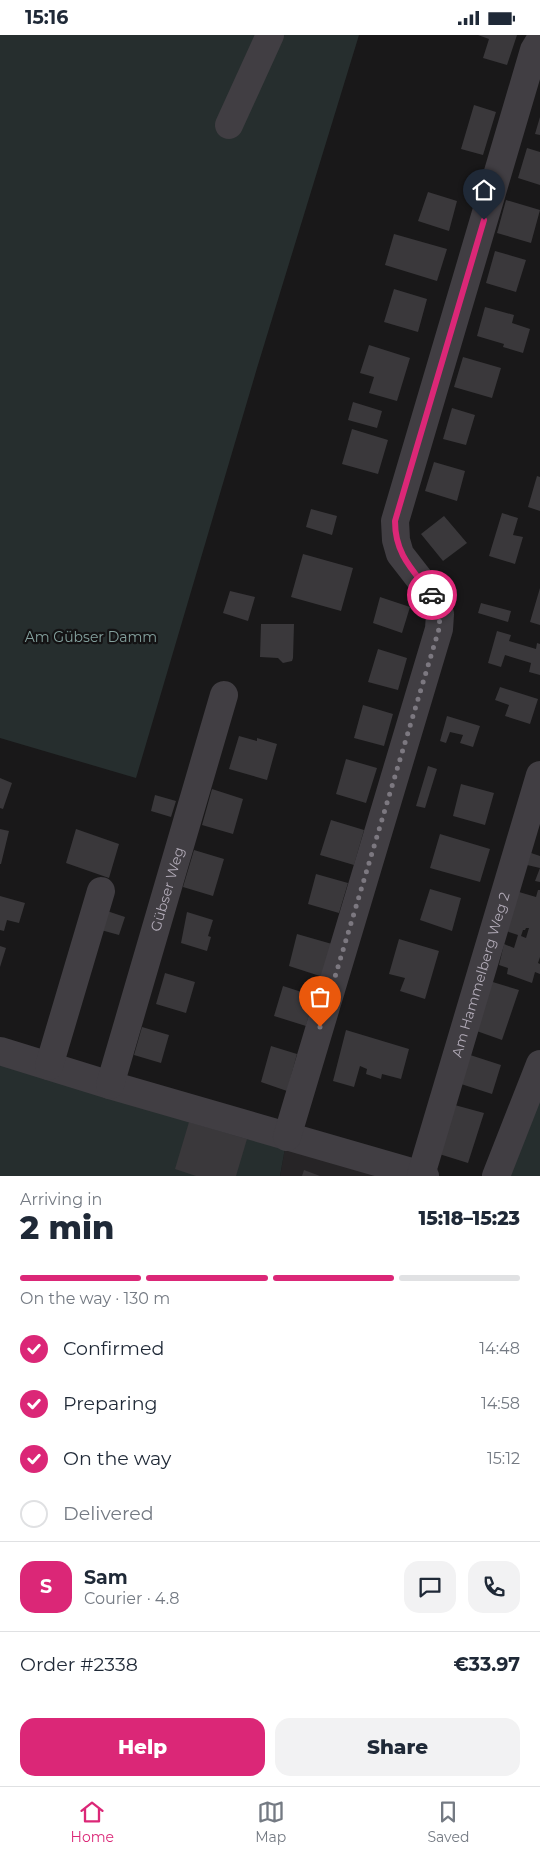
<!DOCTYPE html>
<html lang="en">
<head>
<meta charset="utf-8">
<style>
	:root { --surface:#fff; --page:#f2f2f3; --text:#1f2937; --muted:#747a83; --line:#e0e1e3; --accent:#db2777 }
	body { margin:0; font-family:Montserrat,sans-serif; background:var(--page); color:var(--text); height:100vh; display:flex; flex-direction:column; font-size:19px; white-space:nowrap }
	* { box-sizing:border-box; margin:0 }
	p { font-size:16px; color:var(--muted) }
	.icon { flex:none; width:28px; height:28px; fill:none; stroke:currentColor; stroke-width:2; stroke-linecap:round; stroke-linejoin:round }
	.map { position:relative; height:1141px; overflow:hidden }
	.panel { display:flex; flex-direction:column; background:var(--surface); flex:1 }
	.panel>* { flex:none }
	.pin { position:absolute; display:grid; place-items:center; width:42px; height:42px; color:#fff; margin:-51px -21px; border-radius:50% 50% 50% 0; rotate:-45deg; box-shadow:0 0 5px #0007 }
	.pin .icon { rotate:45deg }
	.courier { position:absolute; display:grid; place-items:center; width:50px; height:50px; margin:-25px; border:4px solid #db2777; border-radius:50%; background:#fff; color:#222; box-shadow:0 1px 6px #0007 }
	.headline em { font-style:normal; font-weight:800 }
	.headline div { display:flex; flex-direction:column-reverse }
	.headline { display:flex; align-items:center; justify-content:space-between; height:85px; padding:0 20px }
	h1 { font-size:32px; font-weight:800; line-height:38px }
	.bar { display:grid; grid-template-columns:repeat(4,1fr); gap:8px 5px; align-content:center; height:60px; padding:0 20px }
	.bar i { height:6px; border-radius:4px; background:var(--line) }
	.bar .active { background:var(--accent) }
	.bar p { grid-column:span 4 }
	.line { display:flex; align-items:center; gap:12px; padding:0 20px; border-top:1px solid var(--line) }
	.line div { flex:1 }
	.round { display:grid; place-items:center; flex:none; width:52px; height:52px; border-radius:15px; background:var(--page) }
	ol { padding:0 20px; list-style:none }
	li { display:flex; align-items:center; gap:15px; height:55px }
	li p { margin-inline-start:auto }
	li .icon { padding:5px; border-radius:50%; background:var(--accent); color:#fff; stroke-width:4 }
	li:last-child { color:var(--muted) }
	li i { width:28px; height:28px; border:2px solid var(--line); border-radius:50% }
	.primary-button { display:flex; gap:10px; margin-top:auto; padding:10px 20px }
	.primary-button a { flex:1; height:58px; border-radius:15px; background:var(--accent); color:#fff; font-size:20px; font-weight:800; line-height:58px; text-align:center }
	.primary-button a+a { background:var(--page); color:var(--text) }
	.status { display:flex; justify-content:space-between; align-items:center; height:35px; padding:0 25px; background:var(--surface); direction:ltr }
	.status svg { height:14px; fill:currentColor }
	.menu { display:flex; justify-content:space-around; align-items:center; height:70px; border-top:1px solid var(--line); background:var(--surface); font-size:14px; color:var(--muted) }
	.menu a { display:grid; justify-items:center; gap:2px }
	.menu .active { color:var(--accent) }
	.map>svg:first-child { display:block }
</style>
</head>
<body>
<div class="status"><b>15:16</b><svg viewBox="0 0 49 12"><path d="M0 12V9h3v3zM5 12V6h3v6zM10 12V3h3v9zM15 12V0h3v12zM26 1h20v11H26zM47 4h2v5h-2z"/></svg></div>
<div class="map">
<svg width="540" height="1141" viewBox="0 0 540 1141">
	<rect width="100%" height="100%" fill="#191819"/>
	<path fill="#262426" d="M287,1102L425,1141H280Z"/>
	<path fill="#262e2e" d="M0,0H359L257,333L136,743L0,703Z
		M0,1016L287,1102L280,1141H0Z
		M540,1029V1141H496Z"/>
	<path fill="#3a383b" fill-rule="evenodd" d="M517,0L507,30L483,23L489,4L478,0Z
		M474,70L496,77L483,120L461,114Z
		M540,82V100L535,99Z
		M527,113L540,117V150L518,143Z
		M428,157L457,166L449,196L418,186Z
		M506,165L540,175L531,208L497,198Z
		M394,199L447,214L437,246L385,230Z
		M495,216L526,225L516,257L486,248Z
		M394,254L427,264L418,297L384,287Z
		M485,272L514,280L512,288L530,294L523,318L503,312L504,309L477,301Z
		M369,310L410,323L397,366L369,358L374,342L360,338Z
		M463,322L501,333L492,363L454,352Z
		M353,367L382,376L377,393L348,385Z
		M452,373L475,380L466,410L443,404Z
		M352,394L388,405L378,439L342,429Z
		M434,427L465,436L457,466L425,456Z
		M537,441L540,442V476L528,472Z
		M311,474L337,481L332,500L306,492Z
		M502,478L518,483L513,500L523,502L515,529L489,521Z
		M444,481L467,508L443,526L421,499Z
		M303,519L353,533L341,576L291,562Z
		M540,553V590L530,587Z
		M230,556L255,562L248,586L223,578Z
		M380,562L410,572L402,598L373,588Z
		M481,568L511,576L508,587L478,578Z
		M261,589H294L293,623L292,626L283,628L278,623L260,622Z
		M497,596L511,600L509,606L536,614L537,608L540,609V640L529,637L531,628L505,620L501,632L488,628Z
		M378,614L407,623L398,655L368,647Z
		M500,652L538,664L530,689L505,681L509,670L495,665Z
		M363,670L393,679L384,711L354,703Z
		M447,681L480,691L473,712L460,708L463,700L450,697L446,708L440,706Z
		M239,701L257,706V703L277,709L267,745L229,734Z
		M346,724L377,733L366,768L336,759Z
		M428,731L437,734L425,773L416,771Z
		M0,743L12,748L3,774L0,773Z
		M461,749L494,758L485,790L453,781Z
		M212,754L243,764L233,799L202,790Z
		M155,760L176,766L171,782L151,776Z
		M331,785L364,795L354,830L320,820Z
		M0,794L9,796L1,829H0Z
		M76,794L119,809L109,843L66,828Z
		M440,799L490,814L480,847L430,833Z
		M194,815L224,824L213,861L183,852Z
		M531,818L540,821V847L535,846L540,833L527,830Z
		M316,839L348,848L339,878L308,869Z
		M430,854L461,863L452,896L420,885Z
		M538,855H540V922L538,928L540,929V939L535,937L532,948L507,939L508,933L499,930L504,909L514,913L518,900L500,894L519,857L536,862ZM526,893H529L526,903L521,901L523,895H525Z
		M0,861L25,868L19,888L7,885L4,896L0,895Z
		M107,876L125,882L119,900L101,895Z
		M187,877L213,885L208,901L211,902L207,916L181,908Z
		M297,899L332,909L323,942L289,931Z
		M399,904L439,916L425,964L400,956L405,943L389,939Z
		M0,911L6,913L0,932Z
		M165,938L195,947L186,978L156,969Z
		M486,945L519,955L502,1005L471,994Z
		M283,951L314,961L306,991L274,981Z
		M142,992L169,1000L161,1028L134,1020Z
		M346,995L409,1014L401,1044L382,1039L381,1044L366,1039L367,1034L360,1031L354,1052L333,1046Z
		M271,1011L297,1019L287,1056L261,1047Z
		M467,1019L501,1030L492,1059L458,1048Z
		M451,1069L484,1078L468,1128L436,1118Z
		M189,1087L247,1104L236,1141H196L175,1134Z
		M304,1135L320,1141H302Z"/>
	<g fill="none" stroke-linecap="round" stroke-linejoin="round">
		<g stroke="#413e43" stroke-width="28">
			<path d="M229,90L270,0"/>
			<path d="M0,1016L110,1050L425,1141"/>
			<path d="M49,1031L101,856"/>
			<path id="s1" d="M110,1050L224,660"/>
			<path d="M287,1102L439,594L440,579L435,564L400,519L396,505L395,486L534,15L540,5"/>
			<path id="s2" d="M421,1140L540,740"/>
			<path d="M496,1141L540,1029"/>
		</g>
	</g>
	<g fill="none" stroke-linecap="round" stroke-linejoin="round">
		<path stroke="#7c7880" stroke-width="5" stroke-dasharray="0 9" d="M320,992L439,594L440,579L432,560"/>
		<path stroke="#db2777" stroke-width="6" d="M432,560C413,535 395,520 395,486L484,185"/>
	</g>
	<g text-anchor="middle" stroke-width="4.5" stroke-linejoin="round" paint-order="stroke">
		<g font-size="14" fill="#84a19e" stroke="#141314">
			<text x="91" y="607">Am Gübser Damm</text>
		</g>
		<g font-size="14" fill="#b2abb8" stroke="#141314">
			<text dy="5" stroke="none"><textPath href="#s1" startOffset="204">Gübser Weg</textPath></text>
			<text dy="5" stroke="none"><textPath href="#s2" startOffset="209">Am Hammelberg Weg 2</textPath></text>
		</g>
	</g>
</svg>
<div class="pin" style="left:320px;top:992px;background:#ea580c"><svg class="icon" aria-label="bag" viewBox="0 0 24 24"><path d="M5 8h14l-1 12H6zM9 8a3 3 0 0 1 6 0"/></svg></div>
<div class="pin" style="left:484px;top:185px;background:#1f2937"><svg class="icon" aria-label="home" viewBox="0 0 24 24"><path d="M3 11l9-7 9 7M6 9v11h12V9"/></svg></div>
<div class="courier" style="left:432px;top:560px"><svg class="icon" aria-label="car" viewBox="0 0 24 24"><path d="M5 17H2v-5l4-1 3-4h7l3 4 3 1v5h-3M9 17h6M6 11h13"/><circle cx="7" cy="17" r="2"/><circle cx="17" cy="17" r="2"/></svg></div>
</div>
<section class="panel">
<div class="headline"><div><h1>2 min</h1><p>Arriving in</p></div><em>15:18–15:23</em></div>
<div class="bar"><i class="active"></i><i class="active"></i><i class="active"></i><i></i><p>On the way · 130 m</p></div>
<ol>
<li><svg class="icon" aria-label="check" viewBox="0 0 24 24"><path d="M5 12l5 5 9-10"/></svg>Confirmed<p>14:48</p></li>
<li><svg class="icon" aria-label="check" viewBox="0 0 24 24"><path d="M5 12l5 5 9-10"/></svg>Preparing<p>14:58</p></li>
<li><svg class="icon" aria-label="check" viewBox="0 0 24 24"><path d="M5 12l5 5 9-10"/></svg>On the way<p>15:12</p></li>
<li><i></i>Delivered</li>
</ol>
<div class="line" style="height:90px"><b class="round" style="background:var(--accent);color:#fff">S</b><div><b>Sam</b><p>Courier · 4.8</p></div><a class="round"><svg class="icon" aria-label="chat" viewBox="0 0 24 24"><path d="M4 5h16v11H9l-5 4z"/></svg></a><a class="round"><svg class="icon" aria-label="phone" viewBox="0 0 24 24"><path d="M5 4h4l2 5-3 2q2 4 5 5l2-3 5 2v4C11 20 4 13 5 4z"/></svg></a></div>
<div class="line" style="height:65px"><div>Order #2338</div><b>€33.97</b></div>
<div class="primary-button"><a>Help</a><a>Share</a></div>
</section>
<nav class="menu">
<a class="active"><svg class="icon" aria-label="home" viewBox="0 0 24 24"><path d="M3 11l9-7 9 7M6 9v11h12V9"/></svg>Home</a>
<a><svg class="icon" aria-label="map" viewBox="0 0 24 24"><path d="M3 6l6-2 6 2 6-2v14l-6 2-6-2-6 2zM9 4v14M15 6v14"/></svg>Map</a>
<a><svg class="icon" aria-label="saved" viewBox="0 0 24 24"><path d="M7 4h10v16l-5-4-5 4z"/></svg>Saved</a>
</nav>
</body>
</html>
